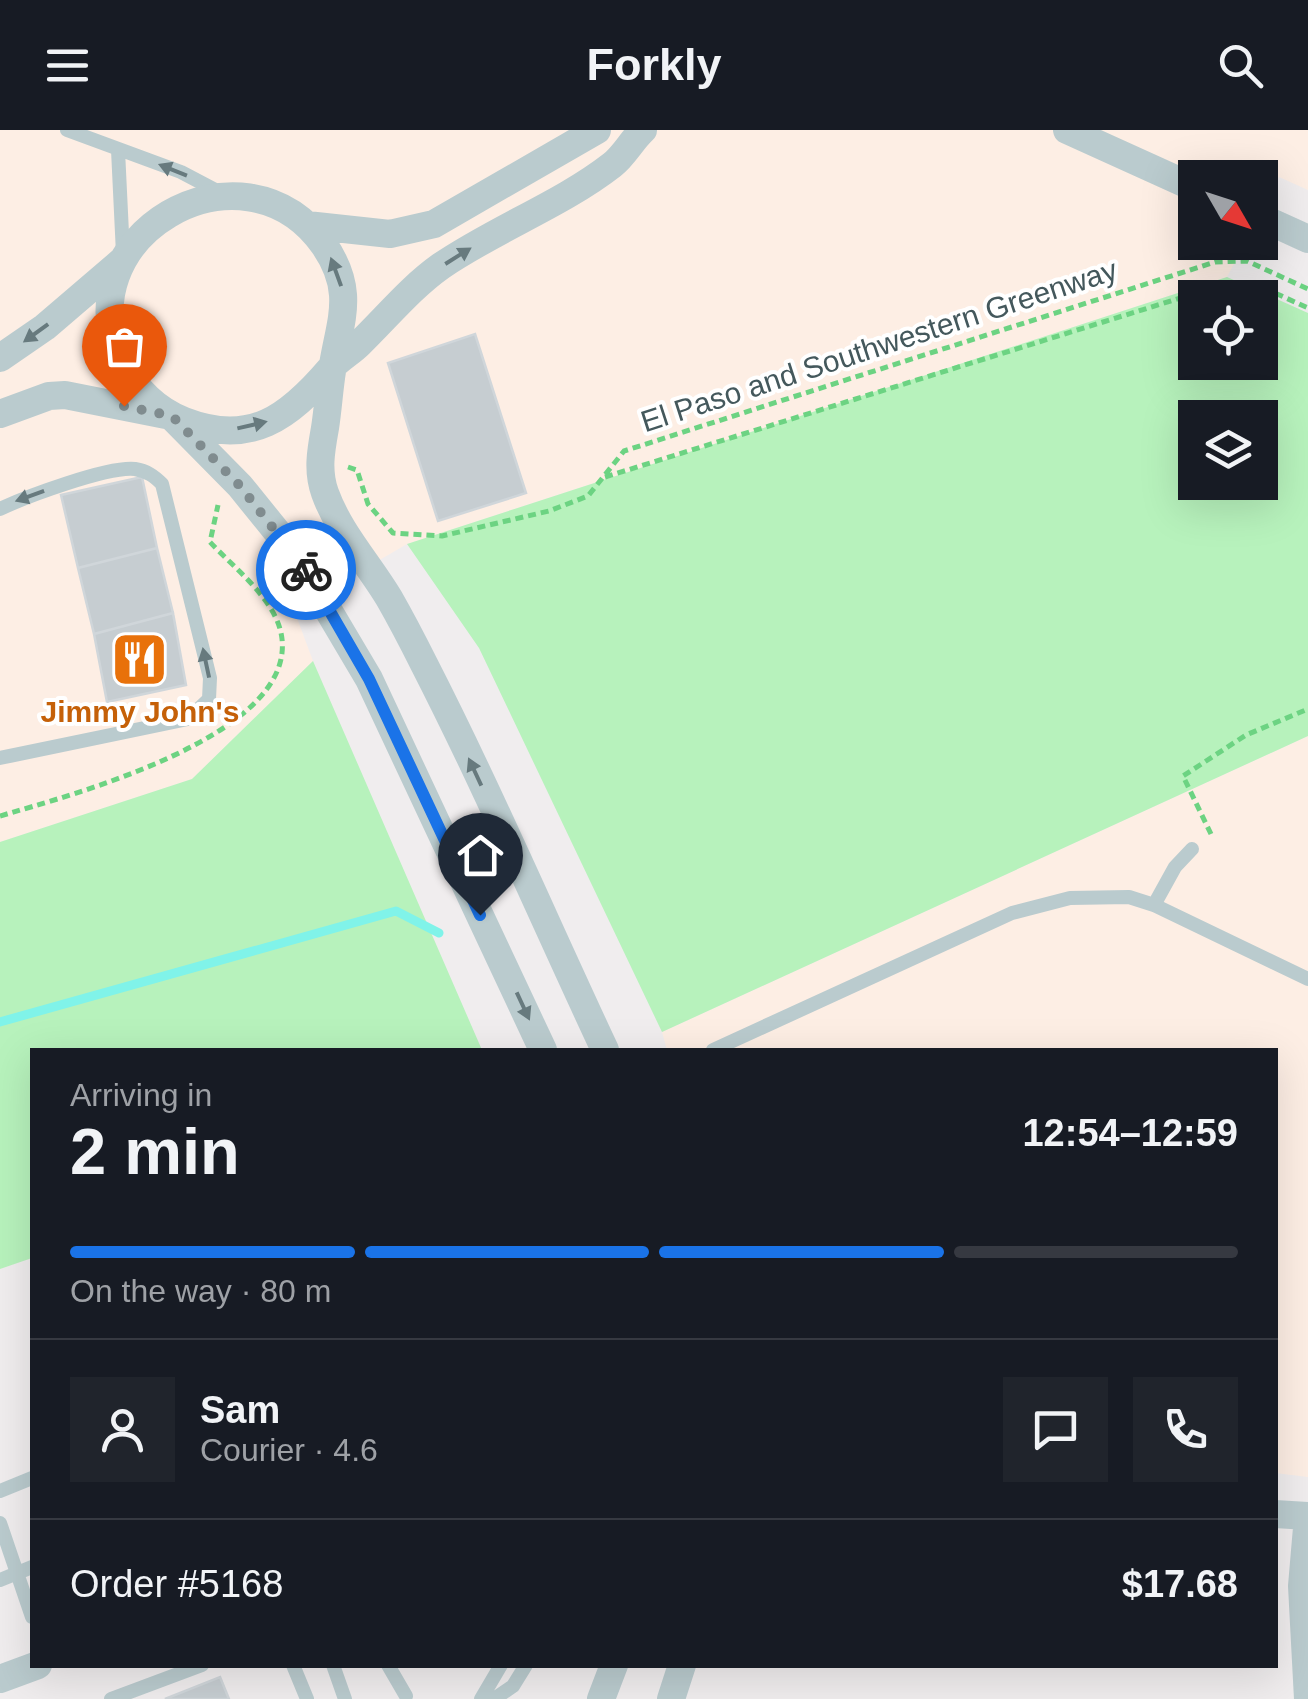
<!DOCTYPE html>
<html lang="en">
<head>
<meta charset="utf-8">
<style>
	:root { --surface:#171b24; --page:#20242c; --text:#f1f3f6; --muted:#9ea1a6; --line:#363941; --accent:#1a73e8 }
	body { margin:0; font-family:Arial,sans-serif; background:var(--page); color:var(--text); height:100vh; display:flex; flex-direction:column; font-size:38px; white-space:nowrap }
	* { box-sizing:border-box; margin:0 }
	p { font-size:32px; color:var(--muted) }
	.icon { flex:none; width:55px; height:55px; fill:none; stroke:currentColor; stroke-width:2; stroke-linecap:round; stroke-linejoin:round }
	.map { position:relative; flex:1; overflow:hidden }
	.sheet { position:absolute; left:30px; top:918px; width:1248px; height:620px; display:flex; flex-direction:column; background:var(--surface); border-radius:0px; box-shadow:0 10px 40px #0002 }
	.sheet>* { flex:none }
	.needle { width:65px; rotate:129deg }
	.buttons { position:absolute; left:1178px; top:30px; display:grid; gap:20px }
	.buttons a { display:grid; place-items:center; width:100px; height:100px; border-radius:0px; background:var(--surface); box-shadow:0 10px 40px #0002; font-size:50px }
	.pin { position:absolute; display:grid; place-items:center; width:85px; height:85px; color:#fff; margin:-102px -42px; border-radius:50% 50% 50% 0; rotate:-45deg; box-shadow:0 0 10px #0007 }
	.pin .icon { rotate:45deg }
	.courier { position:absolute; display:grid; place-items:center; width:100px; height:100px; margin:-50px; border:8px solid #1a73e8; border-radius:50%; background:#fff; color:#222; box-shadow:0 2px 12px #0007 }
	.overview em { font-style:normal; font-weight:800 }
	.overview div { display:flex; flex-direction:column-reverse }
	.overview { display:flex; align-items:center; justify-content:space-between; height:170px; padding:0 40px }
	h1 { font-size:65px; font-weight:800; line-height:75px }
	.bar { display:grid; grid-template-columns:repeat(4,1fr); gap:15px 10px; align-content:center; height:120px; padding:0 40px }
	.bar i { height:12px; border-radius:8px; background:var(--line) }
	.bar .selected { background:var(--accent) }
	.bar p { grid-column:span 4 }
	.line { display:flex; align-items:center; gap:25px; padding:0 40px; border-top:2px solid var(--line) }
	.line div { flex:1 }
	.round { display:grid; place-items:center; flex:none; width:105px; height:105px; border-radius:0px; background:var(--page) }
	header { display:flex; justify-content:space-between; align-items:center; height:130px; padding:0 40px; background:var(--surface); font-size:45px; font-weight:800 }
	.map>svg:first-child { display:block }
</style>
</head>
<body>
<header><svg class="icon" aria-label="menu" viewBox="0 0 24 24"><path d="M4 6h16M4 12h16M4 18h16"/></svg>Forkly<svg class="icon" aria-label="search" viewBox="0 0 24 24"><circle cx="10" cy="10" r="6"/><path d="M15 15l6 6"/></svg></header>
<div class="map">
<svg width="1308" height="1569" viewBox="0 0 1308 1569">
	<rect width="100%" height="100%" fill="#f0edee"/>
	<path fill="#fdeee4" d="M0,0H1308V60L1279,47L1260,84V48H1195V112L1245,113L1227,147L407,414L294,480L313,531L192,649L0,712Z
		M1308,606V1347L1275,1343V920H667L662,902Z"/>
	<path fill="#b7f2bc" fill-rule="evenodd" d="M1227,147L1308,183V606L662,902L479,518L407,414ZM1195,168H1260V232H1195ZM1195,288H1260V352H1195Z
		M313,531L482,920H32V1128L0,1139V712L192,649Z"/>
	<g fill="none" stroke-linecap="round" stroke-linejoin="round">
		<path stroke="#80f3e9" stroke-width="9" d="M0,892L396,781L439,803"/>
	</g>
	<path fill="#c6cdd1" stroke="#d0d6da" stroke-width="2.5" d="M475,204L526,363L438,391L388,233Z
		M142,347L157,418L78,438L61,365Z
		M157,418L173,483L94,504L78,438Z
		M173,483L186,555L107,572L94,504Z
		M220,1547L229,1569H165Z"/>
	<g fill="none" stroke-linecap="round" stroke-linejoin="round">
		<path stroke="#6cd382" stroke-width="5" stroke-dasharray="8 5" stroke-linecap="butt" d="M348,337L357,340L368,374L393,403L442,406L549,381L588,366L624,321L1215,132L1247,131L1308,159
			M605,347L1222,155L1253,153L1308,178
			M0,686C71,665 293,607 282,509C278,471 235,439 210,412L218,375
			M1211,704L1183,646L1246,605L1308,579"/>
		<path stroke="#bacbce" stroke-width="14" d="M67,0L181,42L219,62
			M118,20L123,124
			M0,379C25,367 108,336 135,339C147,341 154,346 162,354L210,548L209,569L188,589L0,628
			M1154,775L1175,737L1192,719
			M713,920L1012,783L1070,768L1129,767L1154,775L1308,849
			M0,1361L32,1348
			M0,1393L32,1487
			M0,1450L32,1437
			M293,1535L307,1569
			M333,1535L345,1569
			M388,1535L406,1566
			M111,1569L202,1535
			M481,1569L501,1535
			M494,1569L513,1556L526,1535"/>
		<path stroke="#bacbce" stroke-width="28" d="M1067,0L1195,58
			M1260,87L1308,109
			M307,95L390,104L434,94L597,0
			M0,228L45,197L122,131
			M0,284L49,266L65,265L171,286L240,356L295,424L369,549L543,920
			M605,920C545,792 489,661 424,534C413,512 401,489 389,468C368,433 339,402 325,363C317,341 321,320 325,298C328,279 329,260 332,241C339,192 357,163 324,115C242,0 59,108 123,234C136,260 157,280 184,291C251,317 289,287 330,239C338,229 350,223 359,214C386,188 410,158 441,136C495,99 562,74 612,35C624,26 632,10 643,0
			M1275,1384L1308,1386
			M0,1549L38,1535
			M601,1569L614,1535
			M671,1569L682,1535
			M1308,1569L1302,1456L1308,1386"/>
	</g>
	<defs><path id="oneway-solid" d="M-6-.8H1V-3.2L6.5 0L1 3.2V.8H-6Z" transform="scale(2.5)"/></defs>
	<g fill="#677a7e">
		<use href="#oneway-solid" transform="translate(173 40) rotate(-158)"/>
		<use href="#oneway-solid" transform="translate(458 126) rotate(-32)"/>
		<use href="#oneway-solid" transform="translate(336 142) rotate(-110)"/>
		<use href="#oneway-solid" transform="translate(36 203) rotate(144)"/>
		<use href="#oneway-solid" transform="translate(252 295) rotate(-13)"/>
		<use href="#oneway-solid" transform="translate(30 366) rotate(160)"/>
		<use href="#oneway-solid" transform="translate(206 533) rotate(-102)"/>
		<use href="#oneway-solid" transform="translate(475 642) rotate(-115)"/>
		<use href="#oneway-solid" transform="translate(523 876) rotate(65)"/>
	</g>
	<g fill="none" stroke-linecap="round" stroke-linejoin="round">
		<path stroke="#808c8f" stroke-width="10" stroke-dasharray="0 18" d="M124,276L172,286L240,356L306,440"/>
		<path stroke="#1a73e8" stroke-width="12" d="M306,440L369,549L480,785"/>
	</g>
	<defs>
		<symbol id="restaurant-square" viewBox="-11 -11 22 22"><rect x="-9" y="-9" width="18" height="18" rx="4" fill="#e8710a" stroke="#fff"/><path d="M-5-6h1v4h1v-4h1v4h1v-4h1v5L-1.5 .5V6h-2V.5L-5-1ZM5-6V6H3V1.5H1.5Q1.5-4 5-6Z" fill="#fff"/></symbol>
	</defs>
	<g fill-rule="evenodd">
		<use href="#restaurant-square" x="108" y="498" width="63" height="63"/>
	</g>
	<g text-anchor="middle" stroke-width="8" stroke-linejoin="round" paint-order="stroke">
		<g font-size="30" fill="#44585c" stroke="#fff">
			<text transform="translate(879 216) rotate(-18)" y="10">El Paso and Southwestern Greenway</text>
		</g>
		<g font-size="30" font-weight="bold" fill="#c56008" stroke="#fff">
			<text x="140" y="592">Jimmy John's</text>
		</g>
	</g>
</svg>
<div class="buttons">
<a><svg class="needle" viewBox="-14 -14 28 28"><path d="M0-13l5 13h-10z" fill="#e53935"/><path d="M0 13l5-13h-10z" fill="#9ea1a6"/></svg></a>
<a><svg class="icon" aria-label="locate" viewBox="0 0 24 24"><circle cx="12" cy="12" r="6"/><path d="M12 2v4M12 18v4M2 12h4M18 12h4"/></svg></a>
<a><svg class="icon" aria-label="layers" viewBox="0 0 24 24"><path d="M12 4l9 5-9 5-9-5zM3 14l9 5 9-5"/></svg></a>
</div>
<div class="pin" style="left:124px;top:276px;background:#ea580c"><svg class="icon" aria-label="bag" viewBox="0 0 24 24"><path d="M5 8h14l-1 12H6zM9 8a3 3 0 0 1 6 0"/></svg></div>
<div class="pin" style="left:480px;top:785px;background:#1f2937"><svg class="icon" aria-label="home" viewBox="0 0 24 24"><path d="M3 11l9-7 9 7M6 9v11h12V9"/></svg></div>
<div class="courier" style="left:306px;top:440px"><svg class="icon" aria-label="bike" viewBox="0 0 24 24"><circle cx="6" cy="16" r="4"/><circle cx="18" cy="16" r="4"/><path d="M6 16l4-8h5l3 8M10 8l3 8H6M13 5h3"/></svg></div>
<section class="sheet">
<div class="overview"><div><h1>2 min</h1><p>Arriving in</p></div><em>12:54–12:59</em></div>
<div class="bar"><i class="selected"></i><i class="selected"></i><i class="selected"></i><i></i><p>On the way · 80 m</p></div>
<div class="line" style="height:180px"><a class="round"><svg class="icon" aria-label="person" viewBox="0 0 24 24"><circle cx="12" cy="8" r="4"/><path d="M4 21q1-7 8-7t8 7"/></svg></a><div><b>Sam</b><p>Courier · 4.6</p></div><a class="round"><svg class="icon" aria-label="chat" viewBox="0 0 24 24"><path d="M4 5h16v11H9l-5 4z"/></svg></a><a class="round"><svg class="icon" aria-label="phone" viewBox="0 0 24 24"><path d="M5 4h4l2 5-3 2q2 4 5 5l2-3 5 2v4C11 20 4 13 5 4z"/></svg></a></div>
<div class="line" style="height:130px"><div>Order #5168</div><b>$17.68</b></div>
</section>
</div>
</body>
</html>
